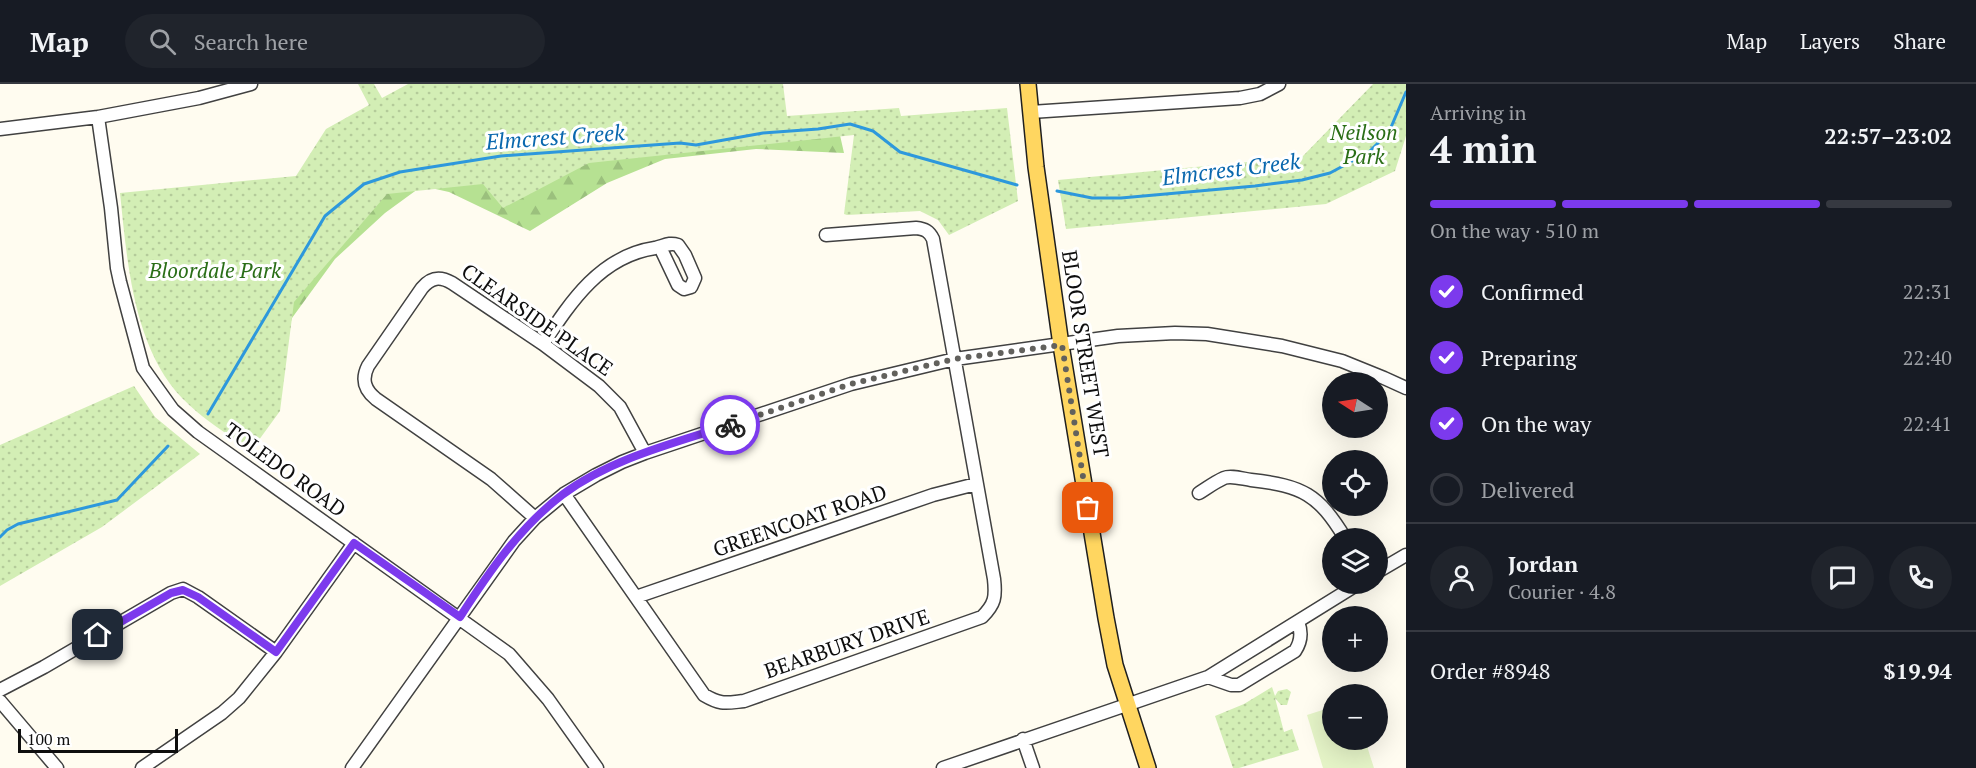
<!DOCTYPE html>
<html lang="en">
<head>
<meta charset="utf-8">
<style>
	:root { --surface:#171b24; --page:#20242c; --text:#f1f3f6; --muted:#9ea1a6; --line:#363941; --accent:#7c3aed }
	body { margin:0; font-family:"PT Serif",serif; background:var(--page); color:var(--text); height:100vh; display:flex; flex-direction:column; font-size:22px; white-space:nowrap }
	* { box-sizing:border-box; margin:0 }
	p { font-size:20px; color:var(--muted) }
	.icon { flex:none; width:33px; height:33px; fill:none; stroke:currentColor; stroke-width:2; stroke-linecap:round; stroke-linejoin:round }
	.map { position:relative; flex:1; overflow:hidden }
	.side { display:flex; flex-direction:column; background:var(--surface); width:570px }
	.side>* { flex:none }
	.needle { width:39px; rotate:282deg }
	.buttons { position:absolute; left:1322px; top:288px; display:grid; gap:12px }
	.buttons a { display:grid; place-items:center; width:66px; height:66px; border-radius:50%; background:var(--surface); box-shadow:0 6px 24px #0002; font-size:30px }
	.scale { position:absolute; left:18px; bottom:15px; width:160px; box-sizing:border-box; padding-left:6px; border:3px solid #0e0e0e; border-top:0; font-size:16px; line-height:21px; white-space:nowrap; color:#0e0e0e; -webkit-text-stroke:4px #fff; paint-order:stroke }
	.pin { position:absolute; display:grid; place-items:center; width:51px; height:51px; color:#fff; margin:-26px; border-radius:12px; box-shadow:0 3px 9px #0006 }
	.courier { position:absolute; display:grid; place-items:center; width:60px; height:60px; margin:-30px; border:4px solid #7c3aed; border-radius:50%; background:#fff; color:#222; box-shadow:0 2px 8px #0007 }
	.headline em { font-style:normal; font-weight:800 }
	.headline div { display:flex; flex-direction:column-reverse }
	.headline { display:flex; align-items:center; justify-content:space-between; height:102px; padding:0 24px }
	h1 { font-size:39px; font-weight:800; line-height:45px }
	.bar { display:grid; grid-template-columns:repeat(4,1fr); gap:9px 6px; align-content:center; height:72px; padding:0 24px }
	.bar i { height:8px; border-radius:4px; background:var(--line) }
	.bar .selected { background:var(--accent) }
	.bar p { grid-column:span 4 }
	.line { display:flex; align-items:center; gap:15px; padding:0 24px; border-top:2px solid var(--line) }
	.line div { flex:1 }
	.round { display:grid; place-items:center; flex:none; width:63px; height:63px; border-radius:32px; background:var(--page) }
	ol { padding:0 24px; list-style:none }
	li { display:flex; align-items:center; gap:18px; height:66px }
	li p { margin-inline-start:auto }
	li .icon { padding:6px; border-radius:50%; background:var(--accent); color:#fff; stroke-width:4 }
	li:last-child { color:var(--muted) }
	li i { width:33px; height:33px; border:3px solid var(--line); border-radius:50% }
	header { display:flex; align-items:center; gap:36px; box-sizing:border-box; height:84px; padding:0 30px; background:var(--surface); border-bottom:2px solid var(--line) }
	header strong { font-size:28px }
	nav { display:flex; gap:33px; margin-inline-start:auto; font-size:21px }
	.search { width:420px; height:54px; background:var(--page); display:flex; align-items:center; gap:15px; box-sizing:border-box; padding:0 21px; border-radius:33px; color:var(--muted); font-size:22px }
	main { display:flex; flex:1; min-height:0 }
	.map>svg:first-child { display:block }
</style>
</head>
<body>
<header>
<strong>Map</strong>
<div class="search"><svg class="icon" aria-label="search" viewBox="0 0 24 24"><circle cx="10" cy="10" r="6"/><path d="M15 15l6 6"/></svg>Search here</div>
<nav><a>Map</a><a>Layers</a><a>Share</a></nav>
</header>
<main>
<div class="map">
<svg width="1406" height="684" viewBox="0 0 1406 684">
	<defs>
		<pattern id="forest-firs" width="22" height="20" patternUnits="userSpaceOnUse" patternTransform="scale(1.5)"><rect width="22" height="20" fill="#b6e192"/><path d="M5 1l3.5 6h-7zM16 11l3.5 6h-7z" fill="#9bc07d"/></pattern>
		<pattern id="park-dots" width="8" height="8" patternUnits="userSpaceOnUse" patternTransform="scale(1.5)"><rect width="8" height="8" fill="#d3eeb5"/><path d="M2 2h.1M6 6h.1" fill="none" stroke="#b4cb9a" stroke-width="1.8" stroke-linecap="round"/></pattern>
	</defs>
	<rect width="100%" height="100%" fill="#fffcf0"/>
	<path fill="url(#forest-firs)" d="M837,38L844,69L756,65L665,75L607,99L530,147L449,108L422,102L385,129L335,175L292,234L273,300L239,245L339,108Z"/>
	<path fill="url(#park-dots)" d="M358,0H374L382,14L408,0H783L787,32L899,24L901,32L1007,24L1018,117L949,151L938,136L920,127L847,131L844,130L854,51L589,79L503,124L483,100L387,110L294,218L280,327L251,367C228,350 202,335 182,314C133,263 127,176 120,109L296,92L326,45L369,21Z
		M1373,0H1406V52L1395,87L1326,120L1066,145L1058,96L1302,73Z
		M134,302L155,333L200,370L102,443L0,502V361Z
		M1272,603L1275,612L1278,607L1287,605L1291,608L1287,621H1281L1275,614L1284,648L1292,645L1299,666L1239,684H1233L1215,632L1244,620Z"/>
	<path fill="#e5f4c7" d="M1332,623V656H1365L1374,684H1323L1307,631Z"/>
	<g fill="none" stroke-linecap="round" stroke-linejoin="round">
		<path stroke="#2d98dc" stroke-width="3" d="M1057,107L1092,114H1121L1255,102L1302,96L1330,89L1369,68L1389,48L1406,8
			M208,330L325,132L364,100L400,88L501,72L680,59L696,61L763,49L818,45L850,40L873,47L900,68L1017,101
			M0,453L7,446L18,440L117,416L168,362"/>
		<defs>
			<path id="minor" d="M1031,28L1240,14L1260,10L1279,0
				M98,33L111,124L117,184L120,198L143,284L173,326L198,348L509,570L548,615L597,684
				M0,45L98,33L199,14L251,0
				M543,260C571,217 601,172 655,164C664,162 669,158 678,161L685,171L695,194L691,203L684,205L678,201L660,163
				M1199,409C1207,404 1215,398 1224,394C1231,391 1243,395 1251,396C1303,402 1318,410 1345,454
				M564,410L704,611C721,621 725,619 744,617L982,533C995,520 996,513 994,495L933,155C929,147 925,145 916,144L826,151
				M535,434L491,395L376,315C365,306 361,296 368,282L422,204C431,193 440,192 452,199L543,260L599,302L620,323L645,369
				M1377,488L1406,471
				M636,513L933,411L976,400
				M1208,593L1231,601H1239L1295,567C1301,558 1302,548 1298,538
				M0,606L44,583L171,509L183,505L198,513L276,568
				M0,617L57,684
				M1023,655L1033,684
				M142,684L222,629L239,614L276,568L354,459
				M352,684L514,457L535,434L564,410L596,391L622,378L645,369L851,300L955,275L1118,252L1175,249L1207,250L1282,262L1342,277L1384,294L1406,304
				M943,684L1208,593L1358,500"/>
			<path id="major" d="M1028,0L1036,83L1061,261L1106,534L1115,581L1148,684"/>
		</defs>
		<use href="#minor" stroke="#414141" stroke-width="15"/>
		<use href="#major" stroke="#1f1f1f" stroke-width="18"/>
		<use href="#minor" stroke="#fff" stroke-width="12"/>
		<use href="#major" stroke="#ffd660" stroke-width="15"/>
	</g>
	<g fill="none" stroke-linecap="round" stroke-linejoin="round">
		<path stroke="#62615d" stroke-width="6" stroke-dasharray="0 10.8" d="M730,341L851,300L954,275L1062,261L1088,424"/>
		<path stroke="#7c3aed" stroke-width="8" d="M98,551L171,509L183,506L198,513L276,568L354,459L460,533C489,488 519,444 562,411C610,375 674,359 730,341"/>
	</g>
	<g text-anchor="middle" stroke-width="6" stroke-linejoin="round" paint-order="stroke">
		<g font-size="21" font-style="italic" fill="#2a6e17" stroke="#fff">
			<text x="1364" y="56">Neilson<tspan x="1364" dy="24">Park</tspan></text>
			<text x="215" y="194">Bloordale Park</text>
		</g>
		<g font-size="21" fill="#0e0e0e" stroke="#fff">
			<text transform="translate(537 236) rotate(35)" y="7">CLEARSIDE PLACE</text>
			<text transform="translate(1085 270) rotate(81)" y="7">BLOOR STREET WEST</text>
			<text transform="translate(285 386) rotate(36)" y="7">TOLEDO ROAD</text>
			<text transform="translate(800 437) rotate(-19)" y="7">GREENCOAT ROAD</text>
			<text transform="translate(847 560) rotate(-19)" y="7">BEARBURY DRIVE</text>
		</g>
		<g font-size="22" font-style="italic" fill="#0a68ae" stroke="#fff">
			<text transform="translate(555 53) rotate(-4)" y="8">Elmcrest Creek</text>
			<text transform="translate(1231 85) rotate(-7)" y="8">Elmcrest Creek</text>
		</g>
	</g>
</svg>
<div class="buttons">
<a><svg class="needle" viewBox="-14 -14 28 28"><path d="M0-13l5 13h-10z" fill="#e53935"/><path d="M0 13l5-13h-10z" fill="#9ea1a6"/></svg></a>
<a><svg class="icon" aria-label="locate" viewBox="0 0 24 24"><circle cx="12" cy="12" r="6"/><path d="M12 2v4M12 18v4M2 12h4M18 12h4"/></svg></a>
<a><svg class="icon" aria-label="layers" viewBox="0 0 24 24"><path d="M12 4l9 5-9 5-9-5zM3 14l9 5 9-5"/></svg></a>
<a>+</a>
<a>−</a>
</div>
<div class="scale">100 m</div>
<div class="pin" style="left:1088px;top:424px;background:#ea580c"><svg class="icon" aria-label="bag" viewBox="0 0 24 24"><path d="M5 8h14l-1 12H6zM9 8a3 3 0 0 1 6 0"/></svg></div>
<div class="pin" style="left:98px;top:551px;background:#1f2937"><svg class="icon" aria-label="home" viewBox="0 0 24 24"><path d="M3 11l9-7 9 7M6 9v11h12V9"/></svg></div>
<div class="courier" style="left:730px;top:341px"><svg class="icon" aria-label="bike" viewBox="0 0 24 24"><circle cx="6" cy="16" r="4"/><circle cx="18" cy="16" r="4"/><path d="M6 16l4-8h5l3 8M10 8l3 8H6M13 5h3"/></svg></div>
</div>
<section class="side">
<div class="headline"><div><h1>4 min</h1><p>Arriving in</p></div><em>22:57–23:02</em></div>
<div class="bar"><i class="selected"></i><i class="selected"></i><i class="selected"></i><i></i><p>On the way · 510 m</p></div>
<ol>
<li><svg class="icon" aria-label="check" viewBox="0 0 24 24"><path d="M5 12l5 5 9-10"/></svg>Confirmed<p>22:31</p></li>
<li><svg class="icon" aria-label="check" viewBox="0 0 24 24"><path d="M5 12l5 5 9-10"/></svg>Preparing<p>22:40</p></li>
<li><svg class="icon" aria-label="check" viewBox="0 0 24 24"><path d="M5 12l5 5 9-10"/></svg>On the way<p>22:41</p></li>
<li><i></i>Delivered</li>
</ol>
<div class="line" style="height:108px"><a class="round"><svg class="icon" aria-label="person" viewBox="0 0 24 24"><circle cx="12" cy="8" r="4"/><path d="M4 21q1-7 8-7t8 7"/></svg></a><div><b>Jordan</b><p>Courier · 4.8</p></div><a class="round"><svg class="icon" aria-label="chat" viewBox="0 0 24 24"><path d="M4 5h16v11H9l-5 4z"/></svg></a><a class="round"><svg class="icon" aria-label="phone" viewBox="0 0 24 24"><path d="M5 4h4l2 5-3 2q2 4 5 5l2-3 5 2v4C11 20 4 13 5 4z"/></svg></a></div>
<div class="line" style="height:78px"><div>Order #8948</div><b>$19.94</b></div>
</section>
</main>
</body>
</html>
